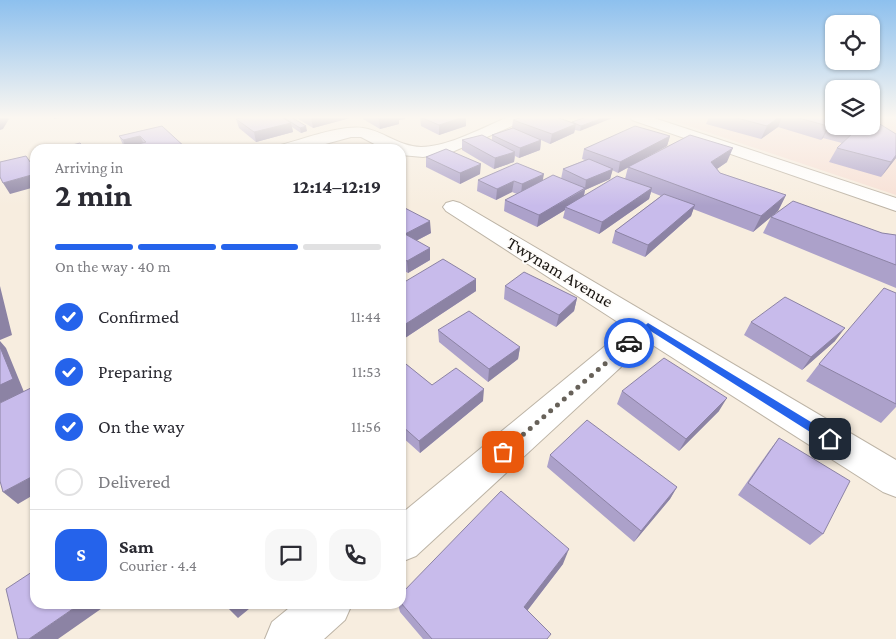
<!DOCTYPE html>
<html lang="en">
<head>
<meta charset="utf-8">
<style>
	:root { --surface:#fff; --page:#f7f7f7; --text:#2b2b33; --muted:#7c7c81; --line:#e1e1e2; --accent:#2563eb }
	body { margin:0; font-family:"Crimson Pro",serif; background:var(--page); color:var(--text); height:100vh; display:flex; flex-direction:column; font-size:19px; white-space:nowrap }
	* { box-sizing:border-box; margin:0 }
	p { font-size:16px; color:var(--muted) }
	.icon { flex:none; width:28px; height:28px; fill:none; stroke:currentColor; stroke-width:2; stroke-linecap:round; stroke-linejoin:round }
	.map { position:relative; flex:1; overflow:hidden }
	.sheet { position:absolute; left:30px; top:144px; width:376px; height:465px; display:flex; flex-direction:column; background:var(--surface); border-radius:15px; box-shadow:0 1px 4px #0004 }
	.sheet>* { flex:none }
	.tools { position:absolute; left:825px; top:15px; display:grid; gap:10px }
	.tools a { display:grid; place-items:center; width:55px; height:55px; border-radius:10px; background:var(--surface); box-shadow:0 1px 4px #0004; font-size:25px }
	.pin { position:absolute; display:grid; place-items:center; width:42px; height:42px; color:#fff; margin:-21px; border-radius:10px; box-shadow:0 2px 8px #0006 }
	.courier { position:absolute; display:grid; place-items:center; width:50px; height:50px; margin:-25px; border:4px solid #2563eb; border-radius:50%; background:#fff; color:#222; box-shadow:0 1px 6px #0007 }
	.overview em { font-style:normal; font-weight:700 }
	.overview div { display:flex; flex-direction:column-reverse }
	.overview { display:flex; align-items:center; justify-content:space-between; height:85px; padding:0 25px }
	h1 { font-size:32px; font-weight:700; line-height:38px }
	.bar { display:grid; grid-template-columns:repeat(4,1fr); gap:8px 5px; align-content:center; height:60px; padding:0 25px }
	.bar i { height:6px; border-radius:4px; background:var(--line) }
	.bar .selected { background:var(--accent) }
	.bar p { grid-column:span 4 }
	.line { display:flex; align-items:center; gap:12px; padding:0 25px; border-top:1px solid var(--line) }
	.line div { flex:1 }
	.round { display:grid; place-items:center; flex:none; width:52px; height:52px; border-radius:15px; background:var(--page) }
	ol { padding:0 25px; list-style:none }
	li { display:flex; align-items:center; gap:15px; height:55px }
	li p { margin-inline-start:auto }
	li .icon { padding:5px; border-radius:50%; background:var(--accent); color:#fff; stroke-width:4 }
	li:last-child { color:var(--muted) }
	li i { width:28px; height:28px; border:2px solid var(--line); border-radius:50% }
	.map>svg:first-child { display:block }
</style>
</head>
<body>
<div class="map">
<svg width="896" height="639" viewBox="0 0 896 639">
	<rect width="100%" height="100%" fill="#f7eddf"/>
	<path fill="#f7dfd4" d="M662,117H834V126H871V117H896V195Z"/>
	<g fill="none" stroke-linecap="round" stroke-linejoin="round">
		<defs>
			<path id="minor" d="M508,117H528L526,120L452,152L423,157L401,155V149H384L361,137H351L307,149H279L281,145C304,139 340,125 363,128C384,131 397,146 421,147C448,147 484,127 508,117Z
				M453,201L460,203L896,460V497L883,492L648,342L416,556L401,562V514L627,328L446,211L443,207L446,203Z
				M294,604H352L345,620L324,639H265L272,622Z"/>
			<path id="secondary" d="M630,117H651L896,198V211L632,120Z"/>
		</defs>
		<use href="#minor" stroke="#bdb4a6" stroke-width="2"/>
		<use href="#secondary" stroke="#bdb4a6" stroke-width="2"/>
		<use href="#minor" fill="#fff" fill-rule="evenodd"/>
		<use href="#secondary" fill="#fff" fill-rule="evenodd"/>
	</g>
	<path fill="#aca1ca" d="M282,117L307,131L301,133L292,127L293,132L256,142L239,128L236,119Z
		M295,117H354L313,128Z
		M363,117H405V119L399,120V124L380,129L363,119Z
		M420,117H466V126L439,135L421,126Z
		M586,117L580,131L575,130L574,133L550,144L541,140L540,150L519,158L515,156L514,162L494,169L462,150V140H492V135L512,128L513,120L572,122Z
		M709,117H834V126H871L877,123L896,134V158L881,177L829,162L837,148L842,143L823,138L821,140L778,127L761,139L706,124Z
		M162,126L187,149L124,147L119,136Z
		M670,136L667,146L618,173L612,170L610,179L585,190L584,196L625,179L628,167L727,162L717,169L720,173L786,195L778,211L753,232L693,209L691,216L645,257L612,243L615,231L661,196L651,192L649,199L599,234L563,218L565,210L537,227L504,211L505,200L517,194L512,192L496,200L477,191L478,180H543L561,179L563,169L585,160L582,159L584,149Z
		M426,157L480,174L460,184L426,167Z
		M401,206L431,233L416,241L430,260L408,273L401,269Z
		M771,217L896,235V288L763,233Z
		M476,279V291L405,338L401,335V284Z
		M505,286L577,298L574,311L556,327L504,299Z
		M896,293V407L881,423L806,381L819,364Z
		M751,322L835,341L802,370L744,335Z
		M438,330L520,347L518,359L488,382L439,342Z
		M401,360L432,385L483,401L420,453L401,436Z
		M622,391L719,411L679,451L617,404Z
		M779,438L823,534L810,545L738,495L769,451Z
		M550,455L677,487L670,499L634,542L547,467Z
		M563,564L527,611L548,639H423L400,612L398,604H401V594Z"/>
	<path fill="#8c83a4" d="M0,117H7L9,119L3,129L0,130Z
		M53,117H68L54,119Z
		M317,117H354L313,128L311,118Z
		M389,117H405V119L399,120V124L380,129L379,119Z
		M464,117H466V126L439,135V125Z
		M605,117H615L580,131L581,126Z
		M779,117H782L778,127L761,139L767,126Z
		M879,117H881L876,126L875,121Z
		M291,123L293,132L256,142L254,132Z
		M576,124L574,133L550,144L552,134Z
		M830,125L823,138L821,140L828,126Z
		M306,126L307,131L301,133L300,128Z
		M140,136L145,146L126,149L123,140Z
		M670,136L667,146L618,173L620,162Z
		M541,140L540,150L519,158L520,148Z
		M733,148L727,162L705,177L711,162Z
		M515,152L514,162L494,169L495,158Z
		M896,155V158L881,177L891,162Z
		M481,164L480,174L460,184V173Z
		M613,169L610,179L585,190L583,199L565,207V210L537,227L539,215L585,189L586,180Z
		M35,174V187L10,194L3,183Z
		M544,174L542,184L521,195L522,184Z
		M514,181L512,192L496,200L497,189Z
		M652,188L649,199L599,234L602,222Z
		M786,195L778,211L753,232L761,216Z
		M695,205L691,216L645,257L648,245Z
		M430,221L431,233L406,246L405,234Z
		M430,248V260L408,273L407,261Z
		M476,279V291L405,338L404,325Z
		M0,286L12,335L0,340Z
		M577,298L574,311L556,327L559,315Z
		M845,328L835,341L802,370L811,357Z
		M0,341L6,348L24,392L0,403Z
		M520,347L518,359L488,382L489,369Z
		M484,389L483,401L420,453L419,441Z
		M727,398L719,411L679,451L686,439Z
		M35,475V494L18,504L3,492Z
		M677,487L670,499L634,542L641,531Z
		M569,549L563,564L520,620L524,607Z
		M80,604H108L58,639H29Z
		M235,604H255L238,618L229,609Z"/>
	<path fill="#c8bbeb" stroke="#8c83a4" d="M245,117H282L291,123L254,132L236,119Z
		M283,117H291L306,126L300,128Z
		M375,117H389L379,119Z
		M420,117H464L439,125Z
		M522,117H556L576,124L552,134L513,120Z
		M586,117H605L581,126L572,122Z
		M733,117H779L767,126Z
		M795,117H834V126L830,125L828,126Z
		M871,117H879L875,121L896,134V155L891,162L837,148L855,131L836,126H871Z
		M162,126L187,149H119L146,142L140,136L123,140L119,136Z
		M635,126L670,136L620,162L584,149Z
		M513,128L541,140L520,148L492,135Z
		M482,135L515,152L495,158L462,140Z
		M690,135L733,148L711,162L720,173L786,195L761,216L628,167Z
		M80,143L86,149H57Z
		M446,149L481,164L460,173L426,157Z
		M26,156L35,169V174L3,183L0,177V162Z
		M589,159L613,169L586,180L563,169Z
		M517,163L544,174L522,184L514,181L497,189L478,180Z
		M553,175L585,188L539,215L505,200Z
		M617,176L652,188L602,222L565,207Z
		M664,194L695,205L648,245L615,231Z
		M793,201L882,233L896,235V265L771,217Z
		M401,206L430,221L405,234L430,248L407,261L401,258Z
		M443,259L476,279L404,325L401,323V284Z
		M524,272L577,298L559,315L505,286Z
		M884,288L896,293V404L819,364Z
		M785,297L845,328L811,357L751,322Z
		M469,311L520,347L489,369L438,330Z
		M0,347L13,379L0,385Z
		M664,358L727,398L686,439L622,391Z
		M401,360L432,385L456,368L484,389L419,441L401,425Z
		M35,386V475L3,492L0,481V403Z
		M587,420L677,487L641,531L550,455Z
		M779,438L850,481L823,534L748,483Z
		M501,491L569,549L524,607L551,634L547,639H432L401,603V594Z
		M35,570V604H80L29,639H18L6,589Z
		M226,604H235L229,609Z"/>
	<linearGradient id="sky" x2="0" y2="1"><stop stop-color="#8dc0ee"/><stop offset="0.57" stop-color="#fbf7f1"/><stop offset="1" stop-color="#fbf7f1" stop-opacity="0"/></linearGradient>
	<rect width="896" height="206" fill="url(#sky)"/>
	<path fill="#2563eb" d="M648,323L834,436L835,439L834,442H826L649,330L632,345H626V341Z"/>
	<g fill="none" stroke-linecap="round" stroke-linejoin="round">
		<path stroke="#676159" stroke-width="5" stroke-dasharray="0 9" d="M503,452L629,343"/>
	</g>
	<g text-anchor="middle" stroke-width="4" stroke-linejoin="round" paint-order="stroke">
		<g font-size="18" fill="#191511" stroke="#fefcf9">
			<text transform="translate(560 272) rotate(31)" y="6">Twynam Avenue</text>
		</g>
	</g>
</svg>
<div class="tools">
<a><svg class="icon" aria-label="locate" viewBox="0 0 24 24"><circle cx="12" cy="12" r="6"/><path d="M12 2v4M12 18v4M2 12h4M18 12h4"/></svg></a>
<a><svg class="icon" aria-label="layers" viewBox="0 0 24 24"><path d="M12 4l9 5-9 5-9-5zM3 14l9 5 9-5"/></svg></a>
</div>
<div class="pin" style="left:503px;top:452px;background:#ea580c"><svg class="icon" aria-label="bag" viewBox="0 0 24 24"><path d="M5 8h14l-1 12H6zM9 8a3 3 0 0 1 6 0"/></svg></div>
<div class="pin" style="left:830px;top:439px;background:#1f2937"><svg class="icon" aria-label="home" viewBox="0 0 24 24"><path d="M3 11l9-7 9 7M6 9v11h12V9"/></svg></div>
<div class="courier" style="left:629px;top:343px"><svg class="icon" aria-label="car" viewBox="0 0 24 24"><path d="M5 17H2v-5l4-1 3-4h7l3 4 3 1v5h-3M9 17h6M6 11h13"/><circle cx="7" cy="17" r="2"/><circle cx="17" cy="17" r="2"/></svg></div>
<section class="sheet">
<div class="overview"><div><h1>2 min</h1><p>Arriving in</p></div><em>12:14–12:19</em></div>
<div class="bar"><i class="selected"></i><i class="selected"></i><i class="selected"></i><i></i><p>On the way · 40 m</p></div>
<ol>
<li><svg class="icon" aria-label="check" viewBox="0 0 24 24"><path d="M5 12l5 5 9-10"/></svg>Confirmed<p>11:44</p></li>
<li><svg class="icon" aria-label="check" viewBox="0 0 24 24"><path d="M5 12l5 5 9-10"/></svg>Preparing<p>11:53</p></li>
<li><svg class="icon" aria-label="check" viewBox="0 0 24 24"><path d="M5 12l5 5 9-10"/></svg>On the way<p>11:56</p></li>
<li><i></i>Delivered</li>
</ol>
<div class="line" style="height:90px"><b class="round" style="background:var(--accent);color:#fff">S</b><div><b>Sam</b><p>Courier · 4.4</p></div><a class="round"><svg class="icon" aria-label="chat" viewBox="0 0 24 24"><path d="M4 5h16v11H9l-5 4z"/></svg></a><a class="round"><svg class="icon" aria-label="phone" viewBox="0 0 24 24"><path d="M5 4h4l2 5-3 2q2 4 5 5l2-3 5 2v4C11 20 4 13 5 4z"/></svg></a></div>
</section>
</div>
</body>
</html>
